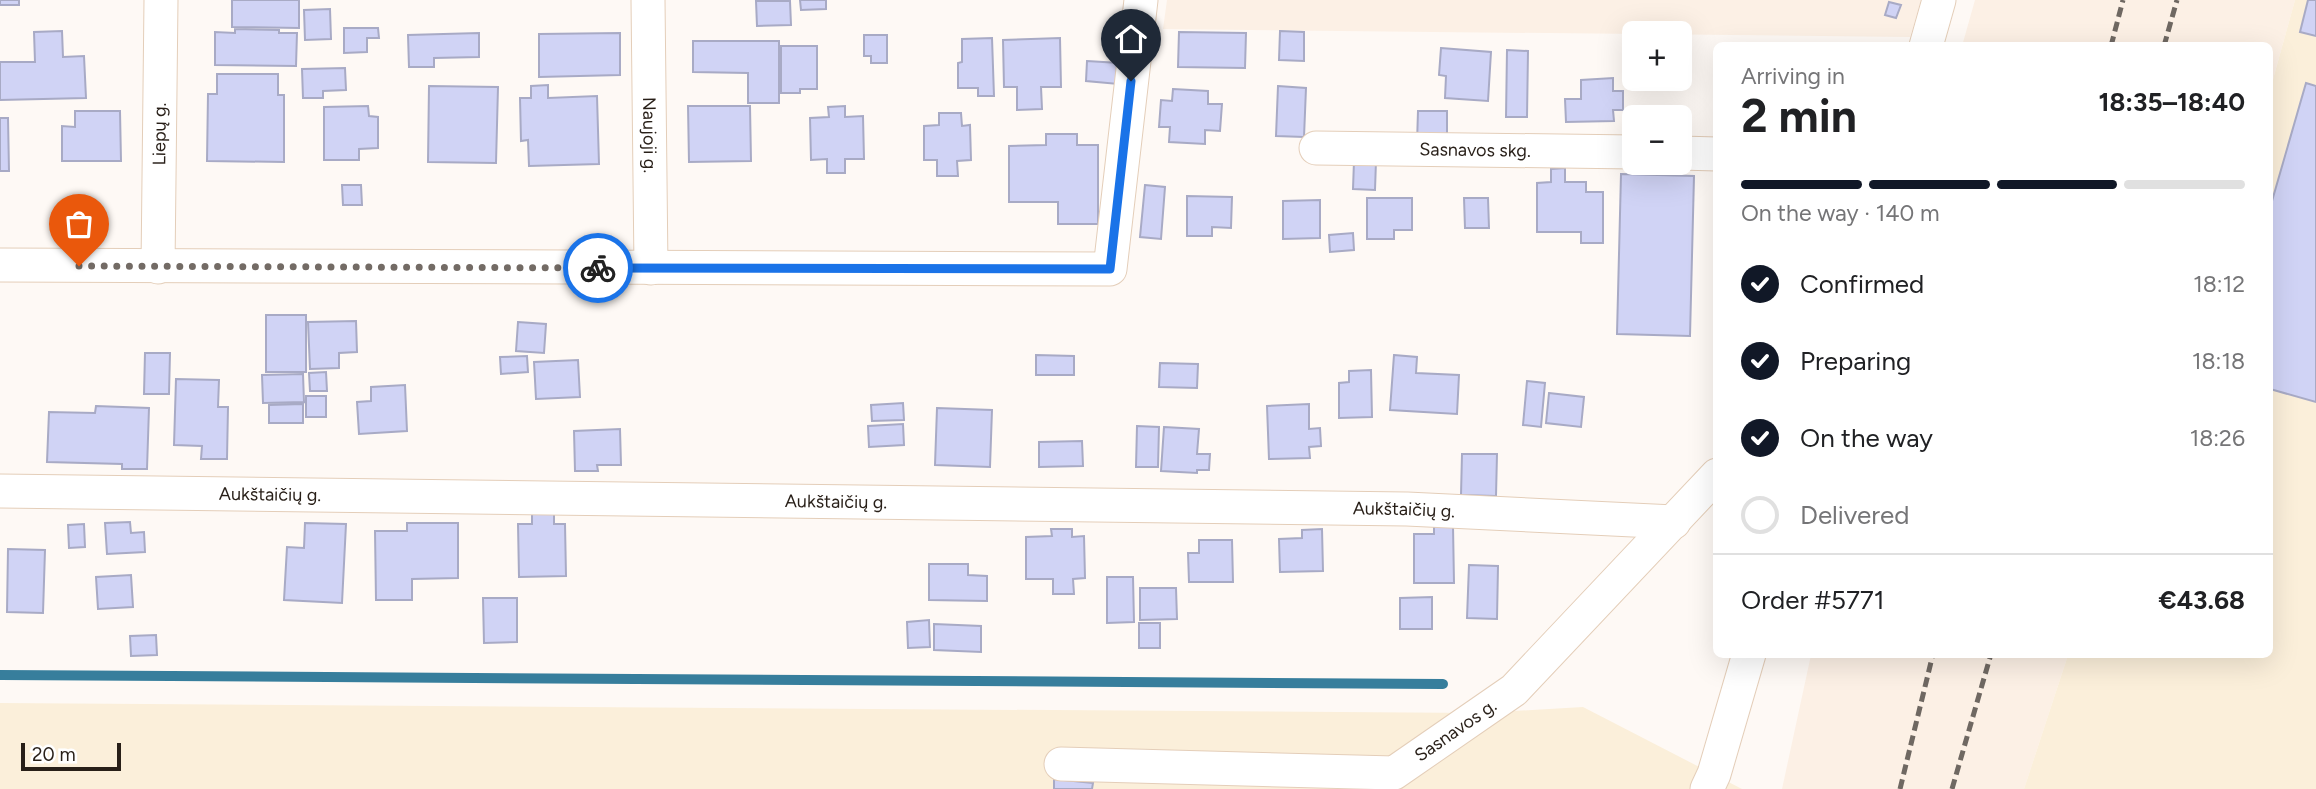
<!DOCTYPE html>
<html lang="en">
<head>
<meta charset="utf-8">
<style>
	:root { --surface:#fff; --page:#f2f2f2; --text:#202124; --muted:#757577; --line:#e0e0e0; --accent:#111827 }
	body { margin:0; font-family:Figtree,sans-serif; background:var(--page); color:var(--text); height:100vh; display:flex; flex-direction:column; font-size:26px; white-space:nowrap }
	* { box-sizing:border-box; margin:0 }
	p { font-size:23px; color:var(--muted) }
	.icon { flex:none; width:38px; height:38px; fill:none; stroke:currentColor; stroke-width:2; stroke-linecap:round; stroke-linejoin:round }
	.map { position:relative; flex:1; overflow:hidden }
	.panel { position:absolute; left:1713px; top:42px; width:560px; height:616px; display:flex; flex-direction:column; background:var(--surface); border-radius:10px; box-shadow:0 7px 28px #0002 }
	.panel>* { flex:none }
	.controls { position:absolute; left:1622px; top:21px; display:grid; gap:14px }
	.controls a { display:grid; place-items:center; width:70px; height:70px; border-radius:10px; background:var(--surface); box-shadow:0 7px 28px #0002; font-size:35px }
	.scale { position:absolute; left:21px; bottom:18px; width:100px; box-sizing:border-box; padding-left:7px; border:4px solid #281f18; border-top:0; font-size:19px; line-height:24px; white-space:nowrap; color:#281f18; -webkit-text-stroke:5px #fff; paint-order:stroke }
	.pin { position:absolute; display:grid; place-items:center; width:60px; height:60px; color:#fff; margin:-72px -30px; border-radius:50% 50% 50% 0; rotate:-45deg; box-shadow:0 0 7px #0007 }
	.pin .icon { rotate:45deg }
	.courier { position:absolute; display:grid; place-items:center; width:70px; height:70px; margin:-35px; border:5px solid #1a73e8; border-radius:50%; background:#fff; color:#222; box-shadow:0 2px 9px #0007 }
	.headline em { font-style:normal; font-weight:700 }
	.headline div { display:flex; flex-direction:column-reverse }
	.headline { display:flex; align-items:center; justify-content:space-between; height:119px; padding:0 28px }
	h1 { font-size:46px; font-weight:700; line-height:52px }
	.bar { display:grid; grid-template-columns:repeat(4,1fr); gap:10px 7px; align-content:center; height:84px; padding:0 28px }
	.bar i { height:9px; border-radius:5px; background:var(--line) }
	.bar .active { background:var(--accent) }
	.bar p { grid-column:span 4 }
	.line { display:flex; align-items:center; gap:18px; padding:0 28px; border-top:2px solid var(--line) }
	.line div { flex:1 }
	ol { padding:0 28px; list-style:none }
	li { display:flex; align-items:center; gap:21px; height:77px }
	li p { margin-inline-start:auto }
	li .icon { padding:7px; border-radius:50%; background:var(--accent); color:#fff; stroke-width:4 }
	li:last-child { color:var(--muted) }
	li i { width:38px; height:38px; border:4px solid var(--line); border-radius:50% }
	.map>svg:first-child { display:block }
</style>
</head>
<body>
<div class="map">
<svg width="2316" height="789" viewBox="0 0 2316 789">
	<rect width="100%" height="100%" fill="#fef9f5"/>
	<path fill="#fcf0e5" d="M1167,0H1921L1910,37L1163,29Z
		M1975,0H2295L2270,90V46H1962Z
		M1811,655V654L2068,655L2024,789H1782Z"/>
	<path fill="#fbefda" d="M2295,0H2316V789H2024L2068,655L2270,654V90Z
		M0,703L1480,713L1583,707L1742,789H0Z"/>
	<g fill="none" stroke-linecap="round" stroke-linejoin="round">
		<path stroke="#377e9c" stroke-width="10" d="M0,675L1443,684"/>
	</g>
	<path fill="#d0d3f5" stroke="#a8aac5" stroke-width="2" d="M0,0H19V5H0Z
		M232,0H299V28L232,27Z
		M800,0H826V9L801,10Z
		M2308,0H2316V36L2300,32Z
		M756,1H790L791,25L757,26Z
		M1889,2L1901,5L1896,18L1885,15Z
		M330,9L331,39L305,40L304,10Z
		M344,28H378L379,38H367V52L344,53Z
		M235,29L279,30V33H297L296,66L215,65V32L235,33Z
		M62,31L63,57L84,56L86,98L0,100V62H35L34,32Z
		M1280,31L1304,32V61L1279,60Z
		M1179,32L1246,33L1245,68L1178,67Z
		M479,33V57L434,58V67H409L408,35Z
		M620,33V75L539,77V34Z
		M864,35H887V63H871V56H864Z
		M992,38L994,96H978V88H958V63L962,62V39Z
		M1060,38L1061,87H1041L1042,109L1017,110V87H1004L1003,40Z
		M693,41H779V103H748V73L693,72Z
		M781,46H817V89H800V93H781Z
		M1441,48L1491,52L1488,101L1445,98L1446,76L1439,75Z
		M1507,50L1528,51L1527,117H1506Z
		M1087,61L1119,63L1118,84L1086,81Z
		M345,68L346,90L323,91V98H303L302,69Z
		M217,74H278V95H284V162L207,161L208,94H217Z
		M1613,78V91H1623V110H1613L1614,121L1566,122L1565,99H1581V80Z
		M2306,83L2316,86V402L2270,389V208Z
		M548,85V98L597,96L599,164L529,166L528,140L521,141L520,98H531V86Z
		M429,86L498,87L496,163L428,162Z
		M1278,86L1306,88L1304,137L1276,136Z
		M1173,89L1208,91V104H1222L1220,131L1205,130V144L1169,142L1170,127H1159L1161,100L1172,101Z
		M368,106L369,116L378,117V148L359,149V160H324V107Z
		M688,106H750L751,161L689,162Z
		M845,106V117L863,116L864,159H845V173H827V159L811,160L810,118L829,117L828,107Z
		M75,111H120L121,161H62V126L75,127Z
		M1418,111H1447V143H1417Z
		M939,113H961L962,126L970,125L971,160L957,161L958,176H937V160H924V126L939,125Z
		M0,118H8L9,171H0Z
		M1046,134H1077V145H1098V224H1058V202H1009V146L1046,145Z
		M1354,161H1376L1375,190L1353,189Z
		M1565,168V182H1586V192H1603V243H1581V232H1537V183L1551,182V169Z
		M1621,174L1694,176L1690,336L1617,334Z
		M342,185H361L362,205H343Z
		M1145,185L1165,187L1161,239L1140,237Z
		M1187,196L1232,197L1231,228L1212,227V236H1187Z
		M1367,198H1412V230H1394V239H1367Z
		M1464,198H1488L1489,228H1465Z
		M1320,200V238L1283,239V201Z
		M1353,233L1354,250L1330,252L1329,235Z
		M266,315H306V372H266Z
		M356,321L357,352L339,353V368L310,369L308,322Z
		M518,322L546,324L544,353L516,351Z
		M145,353H170L169,394H144Z
		M1036,355L1074,356V375H1036Z
		M1394,355L1417,357L1416,373L1459,375L1457,414L1390,410Z
		M527,356L528,372L501,374L500,357Z
		M578,360L580,397L536,399L534,362Z
		M1160,363L1198,364L1197,388L1159,387Z
		M1371,370L1372,417L1339,418V383L1349,382V371Z
		M326,372L327,391H310L309,373Z
		M303,374L304,402L263,403L262,375Z
		M176,379L219,380L218,407H228L227,459H201L202,446L174,445Z
		M1527,381L1545,383L1541,427L1523,425Z
		M405,385L407,431L359,434L357,402L371,401V387Z
		M1549,393L1584,397L1581,427L1546,423Z
		M306,396H326V417H306Z
		M903,403L904,420L872,421L871,405Z
		M303,404V423H269V405Z
		M1309,404V429L1320,428L1321,446L1309,447L1310,458L1269,459L1267,406Z
		M96,406L149,408L147,469H122V464L47,462L49,412L95,413Z
		M937,408L992,410L990,467L935,465Z
		M903,424L904,445L869,447L868,426Z
		M1137,426L1159,427L1158,467H1136Z
		M1164,427L1199,429L1197,454H1210L1209,470H1197V473L1161,471Z
		M620,429L621,465H597L598,471H575L574,431Z
		M1082,441L1083,466L1039,467V442Z
		M1462,454H1497L1496,496L1461,495Z
		M532,514H554V524H565L566,576L519,577L518,524H532Z
		M130,522L131,533L144,532L145,552L107,554L105,523Z
		M305,523L346,524L342,603L284,600L287,547L304,548Z
		M407,523H458V578L412,579V600H376L375,531H407Z
		M84,524L85,547L69,548L68,525Z
		M1434,526H1453L1454,583H1414V534H1434Z
		M1051,529H1072V537L1084,536L1085,578L1073,579L1074,594H1053V579H1026V537L1052,536Z
		M1322,529L1323,571L1280,572L1279,539L1302,538V530Z
		M1199,540H1232L1233,582H1189L1188,553H1199Z
		M8,549L45,550L43,613L7,612Z
		M929,564H968V575L987,576V601L929,600Z
		M1469,565L1498,566L1497,619L1467,618Z
		M131,575L133,607L98,609L96,577Z
		M1107,577H1133L1134,622L1107,623Z
		M1140,588H1176L1177,619L1140,620Z
		M1432,597V629H1400V598Z
		M483,598H517V642L484,643Z
		M929,620L930,647L908,648L907,622Z
		M1139,623H1160V648H1139Z
		M934,624L981,626V652L934,650Z
		M156,635L157,655L131,656L130,636Z
		M1054,779L1093,783L1092,789H1054Z"/>
	<g fill="none" stroke-linecap="round" stroke-linejoin="round">
		<defs>
			<g id="minor">
				<path id="s1" d="M648,0L651,268"/>
				<path d="M1926,46L1939,0"/>
				<path id="s2" d="M1316,148L1634,152"/>
				<path d="M1680,153L1717,154"/>
				<path d="M0,265L1110,269L1141,0"/>
				<path id="s3" d="M158,267L161,0"/>
				<path id="s4" d="M0,491L1407,509L1674,522"/>
				<path id="s5" d="M1061,764L1394,773L1514,690L1717,475"/>
				<path d="M1707,789L1714,774L1749,654"/>
			</g>
		</defs>
		<use href="#minor" stroke="#e4ceb9" stroke-width="35"/>
		<use href="#minor" stroke="#fff" stroke-width="33"/>
		<path stroke="#6f6862" stroke-width="5" stroke-dasharray="10 5" stroke-linecap="butt" d="M2111,46L2123,0
			M2164,46L2177,0
			M1900,789L1933,654
			M1952,789L1991,654"/>
	</g>
	<g fill="none" stroke-linecap="round" stroke-linejoin="round">
		<path stroke="#736b65" stroke-width="7" stroke-dasharray="0 12.6" d="M79,266L598,268"/>
		<path stroke="#1a73e8" stroke-width="9" d="M598,268L1110,269L1131,81"/>
	</g>
	<g text-anchor="middle" stroke-width="5" stroke-linejoin="round" paint-order="stroke">
		<g font-size="18" fill="#281f18" stroke="#fff">
			<text dy="6" stroke="none"><textPath href="#s3" startOffset="133">Liepų g.</textPath></text>
			<text dy="6" stroke="none"><textPath href="#s1" startOffset="135">Naujoji g.</textPath></text>
			<text dy="6" stroke="none"><textPath href="#s2" startOffset="159">Sasnavos skg.</textPath></text>
			<text dy="6" stroke="none"><textPath href="#s4" startOffset="270">Aukštaičių g.</textPath></text>
			<text dy="6" stroke="none"><textPath href="#s4" startOffset="836">Aukštaičių g.</textPath></text>
			<text dy="6" stroke="none"><textPath href="#s4" startOffset="1404">Aukštaičių g.</textPath></text>
			<text dy="6" stroke="none"><textPath href="#s5" startOffset="408">Sasnavos g.</textPath></text>
		</g>
	</g>
</svg>
<div class="controls">
<a>+</a>
<a>−</a>
</div>
<div class="scale">20 m</div>
<div class="pin" style="left:79px;top:266px;background:#ea580c"><svg class="icon" aria-label="bag" viewBox="0 0 24 24"><path d="M5 8h14l-1 12H6zM9 8a3 3 0 0 1 6 0"/></svg></div>
<div class="pin" style="left:1131px;top:81px;background:#1f2937"><svg class="icon" aria-label="home" viewBox="0 0 24 24"><path d="M3 11l9-7 9 7M6 9v11h12V9"/></svg></div>
<div class="courier" style="left:598px;top:268px"><svg class="icon" aria-label="bike" viewBox="0 0 24 24"><circle cx="6" cy="16" r="4"/><circle cx="18" cy="16" r="4"/><path d="M6 16l4-8h5l3 8M10 8l3 8H6M13 5h3"/></svg></div>
<section class="panel">
<div class="headline"><div><h1>2 min</h1><p>Arriving in</p></div><em>18:35–18:40</em></div>
<div class="bar"><i class="active"></i><i class="active"></i><i class="active"></i><i></i><p>On the way · 140 m</p></div>
<ol>
<li><svg class="icon" aria-label="check" viewBox="0 0 24 24"><path d="M5 12l5 5 9-10"/></svg>Confirmed<p>18:12</p></li>
<li><svg class="icon" aria-label="check" viewBox="0 0 24 24"><path d="M5 12l5 5 9-10"/></svg>Preparing<p>18:18</p></li>
<li><svg class="icon" aria-label="check" viewBox="0 0 24 24"><path d="M5 12l5 5 9-10"/></svg>On the way<p>18:26</p></li>
<li><i></i>Delivered</li>
</ol>
<div class="line" style="height:91px"><div>Order #5771</div><b>€43.68</b></div>
</section>
</div>
</body>
</html>
